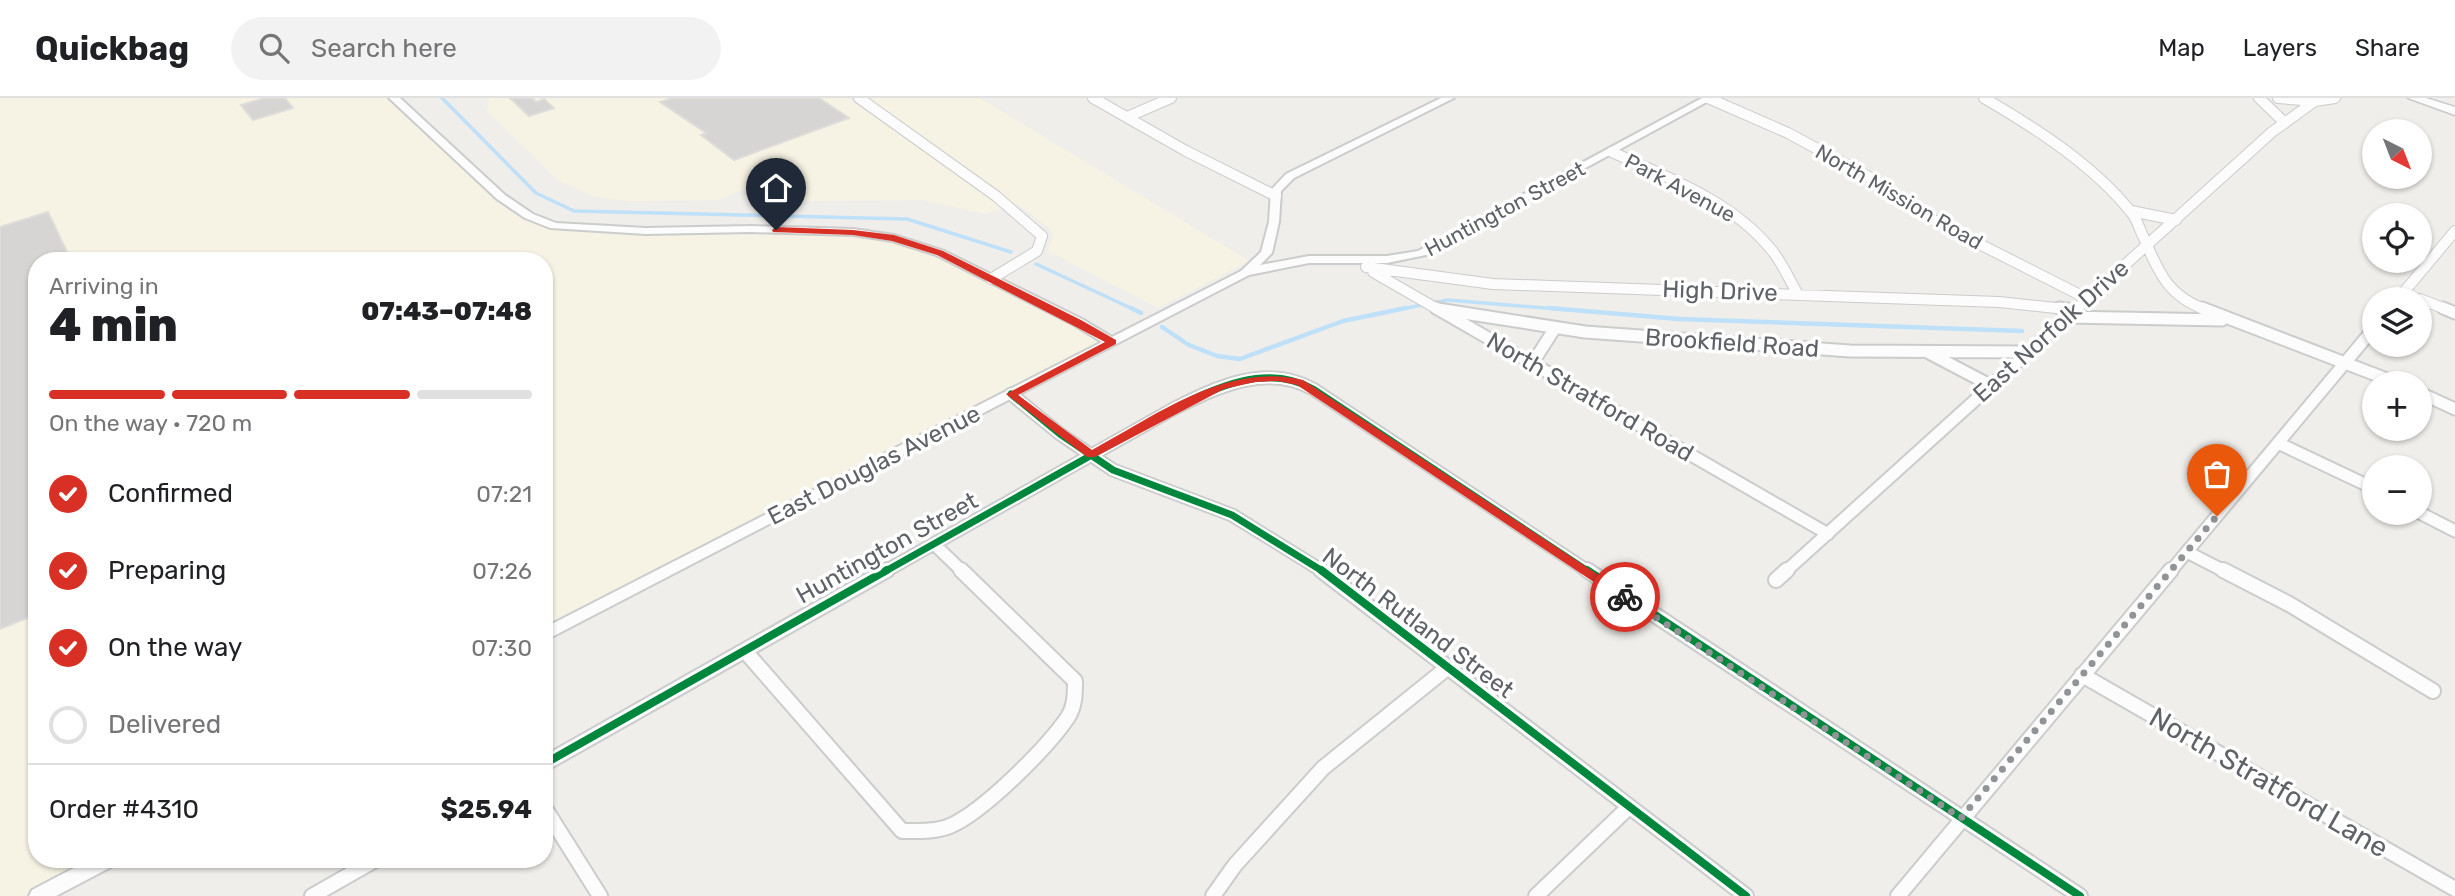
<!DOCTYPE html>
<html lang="en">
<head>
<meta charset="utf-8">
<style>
	:root { --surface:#fff; --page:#f2f2f2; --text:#202124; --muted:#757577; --line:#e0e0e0; --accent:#d93025 }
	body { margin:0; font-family:Rubik,sans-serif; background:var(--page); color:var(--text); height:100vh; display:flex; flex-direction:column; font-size:26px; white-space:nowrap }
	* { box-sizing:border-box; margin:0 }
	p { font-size:23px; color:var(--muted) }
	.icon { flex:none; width:38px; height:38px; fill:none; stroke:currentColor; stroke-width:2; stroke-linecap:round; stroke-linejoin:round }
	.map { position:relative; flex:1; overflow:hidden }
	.drawer { position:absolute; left:28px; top:154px; width:525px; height:616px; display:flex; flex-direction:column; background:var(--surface); border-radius:28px; box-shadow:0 2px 5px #0004 }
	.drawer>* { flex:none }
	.needle { width:46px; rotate:138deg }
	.fabs { position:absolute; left:2362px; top:21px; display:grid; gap:14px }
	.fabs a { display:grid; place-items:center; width:70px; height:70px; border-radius:50%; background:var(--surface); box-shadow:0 2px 5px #0004; font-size:35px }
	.pin { position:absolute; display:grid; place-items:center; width:60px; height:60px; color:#fff; margin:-72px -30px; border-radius:50% 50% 50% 0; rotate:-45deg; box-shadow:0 0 7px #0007 }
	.pin .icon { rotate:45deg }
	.courier { position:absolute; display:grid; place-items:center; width:70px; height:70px; margin:-35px; border:5px solid #d93025; border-radius:50%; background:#fff; color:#222; box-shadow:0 2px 9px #0007 }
	.headline em { font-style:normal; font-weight:800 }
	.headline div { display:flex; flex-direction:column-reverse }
	.headline { display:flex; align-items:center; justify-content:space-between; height:119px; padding:0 21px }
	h1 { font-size:46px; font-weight:800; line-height:52px }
	.bar { display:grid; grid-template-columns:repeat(4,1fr); gap:10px 7px; align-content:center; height:84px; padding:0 21px }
	.bar i { height:9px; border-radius:5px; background:var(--line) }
	.bar .current { background:var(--accent) }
	.bar p { grid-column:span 4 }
	.line { display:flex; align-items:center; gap:18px; padding:0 21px; border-top:2px solid var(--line) }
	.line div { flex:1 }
	ol { padding:0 21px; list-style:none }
	li { display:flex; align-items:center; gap:21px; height:77px }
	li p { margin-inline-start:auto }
	li .icon { padding:7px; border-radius:50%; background:var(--accent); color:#fff; stroke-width:4 }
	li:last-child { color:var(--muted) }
	li i { width:38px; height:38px; border:4px solid var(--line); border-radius:50% }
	header { display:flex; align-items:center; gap:42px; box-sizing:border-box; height:98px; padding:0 35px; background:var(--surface); border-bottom:2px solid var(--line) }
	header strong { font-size:33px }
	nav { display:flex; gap:38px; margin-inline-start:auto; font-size:24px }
	.search { width:490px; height:63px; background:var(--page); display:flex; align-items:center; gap:18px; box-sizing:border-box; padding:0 24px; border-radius:38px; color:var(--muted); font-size:26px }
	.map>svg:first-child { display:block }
</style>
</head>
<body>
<header>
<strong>Quickbag</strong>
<div class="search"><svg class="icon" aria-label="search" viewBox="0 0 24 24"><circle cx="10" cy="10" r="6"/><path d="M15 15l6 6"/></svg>Search here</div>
<nav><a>Map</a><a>Layers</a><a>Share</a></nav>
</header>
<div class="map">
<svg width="2455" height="798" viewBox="0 0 2455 798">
	<rect width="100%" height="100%" fill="#efeeea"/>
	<path fill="#f7f3e4" d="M0,0H399L501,99L554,128L894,140L991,181L1112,244L544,537V163H37V761H109L38,798H0Z
		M489,0H847L897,34L909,29L869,0H980L1249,163L1158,210L1048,153L1053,137L1050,131L1018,106L985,116L923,102L799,103L795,100L800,84L786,76L716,102L628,103L592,98L559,83L487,13Z"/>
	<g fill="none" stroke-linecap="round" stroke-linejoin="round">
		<path stroke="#bfe0f9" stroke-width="3.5" d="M442,0L536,95L574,113L907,121L1011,154
			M1036,166L1135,212
			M1437,204L1448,202L1570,212
			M1397,212L1422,207"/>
		<path stroke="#bfe0f9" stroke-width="4.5" d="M1131,210L1141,215
			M1549,210L1679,221L2022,233
			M1162,229L1189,247L1217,258L1240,261L1343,223L1406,210"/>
	</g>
	<path fill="#d6d5d3" stroke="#deddd9" stroke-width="2" d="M265,0H285L293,10L253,22L241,7Z
		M510,0H532L536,4L544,1L554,10L529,18Z
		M672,0H819L849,20L734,62L701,37L706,35L660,4Z
		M48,114L67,154L37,163V516L0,531V129Z"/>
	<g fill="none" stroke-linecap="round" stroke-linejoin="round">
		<defs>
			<path id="minor-far2" d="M859,0L996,98L1042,138L1037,153L991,181
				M1093,0L1186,53L1276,98
				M1708,0L1788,35L1871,80L1938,125L2088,201
				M1984,0C2037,31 2092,66 2131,114C2137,121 2139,130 2143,138C2159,174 2166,197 2206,212
				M2259,0L2285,25
				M2278,0L2315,3
				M1127,19L1171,0
				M1612,54C1666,79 1730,102 1769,149C1781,162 1788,179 1797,195
				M2131,113L2176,122
				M1366,169L1493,186L1999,204L2075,212
				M1373,174L1439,212
				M2398,201L2455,133
				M2420,201L2448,212
				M1438,211L1444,212
				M2075,212L2272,34L2315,3L2335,0"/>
			<path id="minor-far1" d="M1436,210L1828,436
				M2059,210L2075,212
				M2202,210L2397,285
				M2443,210L2455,215
				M1438,211L1585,234L1850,253L2028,254
				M2067,219L2222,222
				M1929,255L1990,287
				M1532,266L1555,230
				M2420,295L2455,311
				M1011,296L1060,336L1113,372L1232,417L1324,474
				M2278,345L2375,391
				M2420,415L2455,433
				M934,446L963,474
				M2187,454L2226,474
				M884,474L1175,310C1217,289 1267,265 1313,291L1589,474
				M1785,474L2077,210
				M2170,474L2375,229"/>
			<path id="minor" d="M1321,472L1746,798
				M1587,472L2080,798
				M2223,472L2289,506L2433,593
				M1776,482L1787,472
				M745,553L902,733C918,733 935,734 950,728C983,714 1047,650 1068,619C1075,608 1075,595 1075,583L961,472
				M2082,577L2455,791
				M544,666L887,472
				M544,709L600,798
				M312,798L377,761
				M1213,798L1235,767L1323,670L1447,570
				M1536,798L1629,709
				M1898,798L2171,472"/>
			<path id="tertiary" d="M389,0H400L505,97L533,116L556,125L646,130L751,128L853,131L894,137L944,153L1082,221L1112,239L1241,173L1261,154L1269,124L1271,92L1286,76L1441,0H1454L1294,80L1281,93L1279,124L1272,155L1260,167L1309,158H1387L1418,153L1702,0H1714L1426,157L1387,165H1309L1249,177L544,543V530L1102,244L1074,227L936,157L892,143L853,137L751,134L646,136L550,130L525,120L497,101Z
				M91,761H118L115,767L56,798H29L32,792Z"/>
			<path id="secondary" d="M2408,0H2426L2455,9V17Z"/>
		</defs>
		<use href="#minor-far2" stroke="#cbcccc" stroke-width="12"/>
		<use href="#minor-far1" stroke="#cbcccc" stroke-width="15"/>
		<use href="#minor" stroke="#cbcccc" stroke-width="18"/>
		<use href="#tertiary" stroke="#cbcccc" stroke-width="4"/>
		<use href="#secondary" stroke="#cacacb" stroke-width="3"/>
		<use href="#minor-far2" stroke="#fdfcfc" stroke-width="10"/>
		<use href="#minor-far1" stroke="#fdfcfc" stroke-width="11"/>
		<use href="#minor" stroke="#fdfcfc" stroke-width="14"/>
		<use href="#tertiary" fill="#fdfcfc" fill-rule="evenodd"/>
		<use href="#secondary" fill="#fdfcfc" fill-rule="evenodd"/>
		<defs>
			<path id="cycleway-far1" d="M1011,296L1060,336L1113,372L1232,417L1324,474
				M884,474L1175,310C1217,289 1267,265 1313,291L1589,474"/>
			<path id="cycleway" d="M1321,472L1746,798
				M1587,472L2080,798
				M544,666L887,472"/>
		</defs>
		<use href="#cycleway-far1" stroke="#fff" stroke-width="11"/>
		<use href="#cycleway" stroke="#fff" stroke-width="12"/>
		<use href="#cycleway-far1" stroke="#00873e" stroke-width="7"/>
		<use href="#cycleway" stroke="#00873e" stroke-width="8"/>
	</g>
	<path fill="#d93025" d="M776,129L853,132L894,137L943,153L1081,222L1116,242V246L1018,297L1092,352C1157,317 1226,264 1303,282L1632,499L1630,502H1621L1297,287L1278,283L1255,284L1224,291L1095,359H1087L1006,296L1105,244L937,157L892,143L853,137L773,134L772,132Z"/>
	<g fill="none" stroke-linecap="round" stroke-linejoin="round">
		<path stroke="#919496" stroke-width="7" stroke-dasharray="0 12.6" d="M1625,499L1961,720L2217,418"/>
	</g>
	<g text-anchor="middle" stroke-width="7" stroke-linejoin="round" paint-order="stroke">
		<g font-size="21" fill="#5f6368" stroke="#fff">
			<text transform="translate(1680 90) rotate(28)" y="7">Park Avenue</text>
			<text transform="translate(1899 99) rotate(30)" y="7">North Mission Road</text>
			<text transform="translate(1505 111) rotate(-28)" y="7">Huntington Street</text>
		</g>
		<g font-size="24" fill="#5f6368" stroke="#fff">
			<text transform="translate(1720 193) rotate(2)" y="8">High Drive</text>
			<text transform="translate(2051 233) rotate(-42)" y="8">East Norfolk Drive</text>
			<text transform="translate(1732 245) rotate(4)" y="8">Brookfield Road</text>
			<text transform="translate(1590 299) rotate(30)" y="8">North Stratford Road</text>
			<text transform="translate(874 367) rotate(-27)" y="8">East Douglas Avenue</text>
			<text transform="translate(887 450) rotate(-29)" y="8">Huntington Street</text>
			<text transform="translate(1418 525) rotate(37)" y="8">North Rutland Street</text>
		</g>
		<g font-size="28" fill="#5f6368" stroke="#fff">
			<text transform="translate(2269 684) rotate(30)" y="10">North Stratford Lane</text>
		</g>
	</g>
</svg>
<div class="fabs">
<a><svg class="needle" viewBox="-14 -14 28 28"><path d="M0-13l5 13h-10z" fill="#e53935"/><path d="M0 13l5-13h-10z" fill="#757577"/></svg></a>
<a><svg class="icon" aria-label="locate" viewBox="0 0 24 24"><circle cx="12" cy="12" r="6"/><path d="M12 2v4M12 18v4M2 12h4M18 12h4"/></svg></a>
<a><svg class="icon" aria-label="layers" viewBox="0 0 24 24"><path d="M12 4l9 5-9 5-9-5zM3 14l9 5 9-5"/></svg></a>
<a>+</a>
<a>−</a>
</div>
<div class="pin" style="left:2217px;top:418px;background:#ea580c"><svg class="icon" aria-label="bag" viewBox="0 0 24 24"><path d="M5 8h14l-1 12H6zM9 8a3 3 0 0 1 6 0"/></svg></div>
<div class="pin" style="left:776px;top:132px;background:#1f2937"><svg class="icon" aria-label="home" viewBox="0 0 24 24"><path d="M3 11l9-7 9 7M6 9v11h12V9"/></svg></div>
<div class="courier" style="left:1625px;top:499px"><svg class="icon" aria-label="bike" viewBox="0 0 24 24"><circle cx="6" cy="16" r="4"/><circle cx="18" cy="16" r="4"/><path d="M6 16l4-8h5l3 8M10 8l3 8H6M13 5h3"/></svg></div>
<section class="drawer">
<div class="headline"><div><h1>4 min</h1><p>Arriving in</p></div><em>07:43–07:48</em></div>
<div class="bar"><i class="current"></i><i class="current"></i><i class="current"></i><i></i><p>On the way · 720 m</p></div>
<ol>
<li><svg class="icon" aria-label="check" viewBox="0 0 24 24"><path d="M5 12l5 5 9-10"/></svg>Confirmed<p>07:21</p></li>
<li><svg class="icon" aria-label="check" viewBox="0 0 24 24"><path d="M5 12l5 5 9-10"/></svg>Preparing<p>07:26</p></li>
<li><svg class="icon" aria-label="check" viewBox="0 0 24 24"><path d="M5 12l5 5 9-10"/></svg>On the way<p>07:30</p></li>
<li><i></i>Delivered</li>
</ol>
<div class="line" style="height:91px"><div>Order #4310</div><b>$25.94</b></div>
</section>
</div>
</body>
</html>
